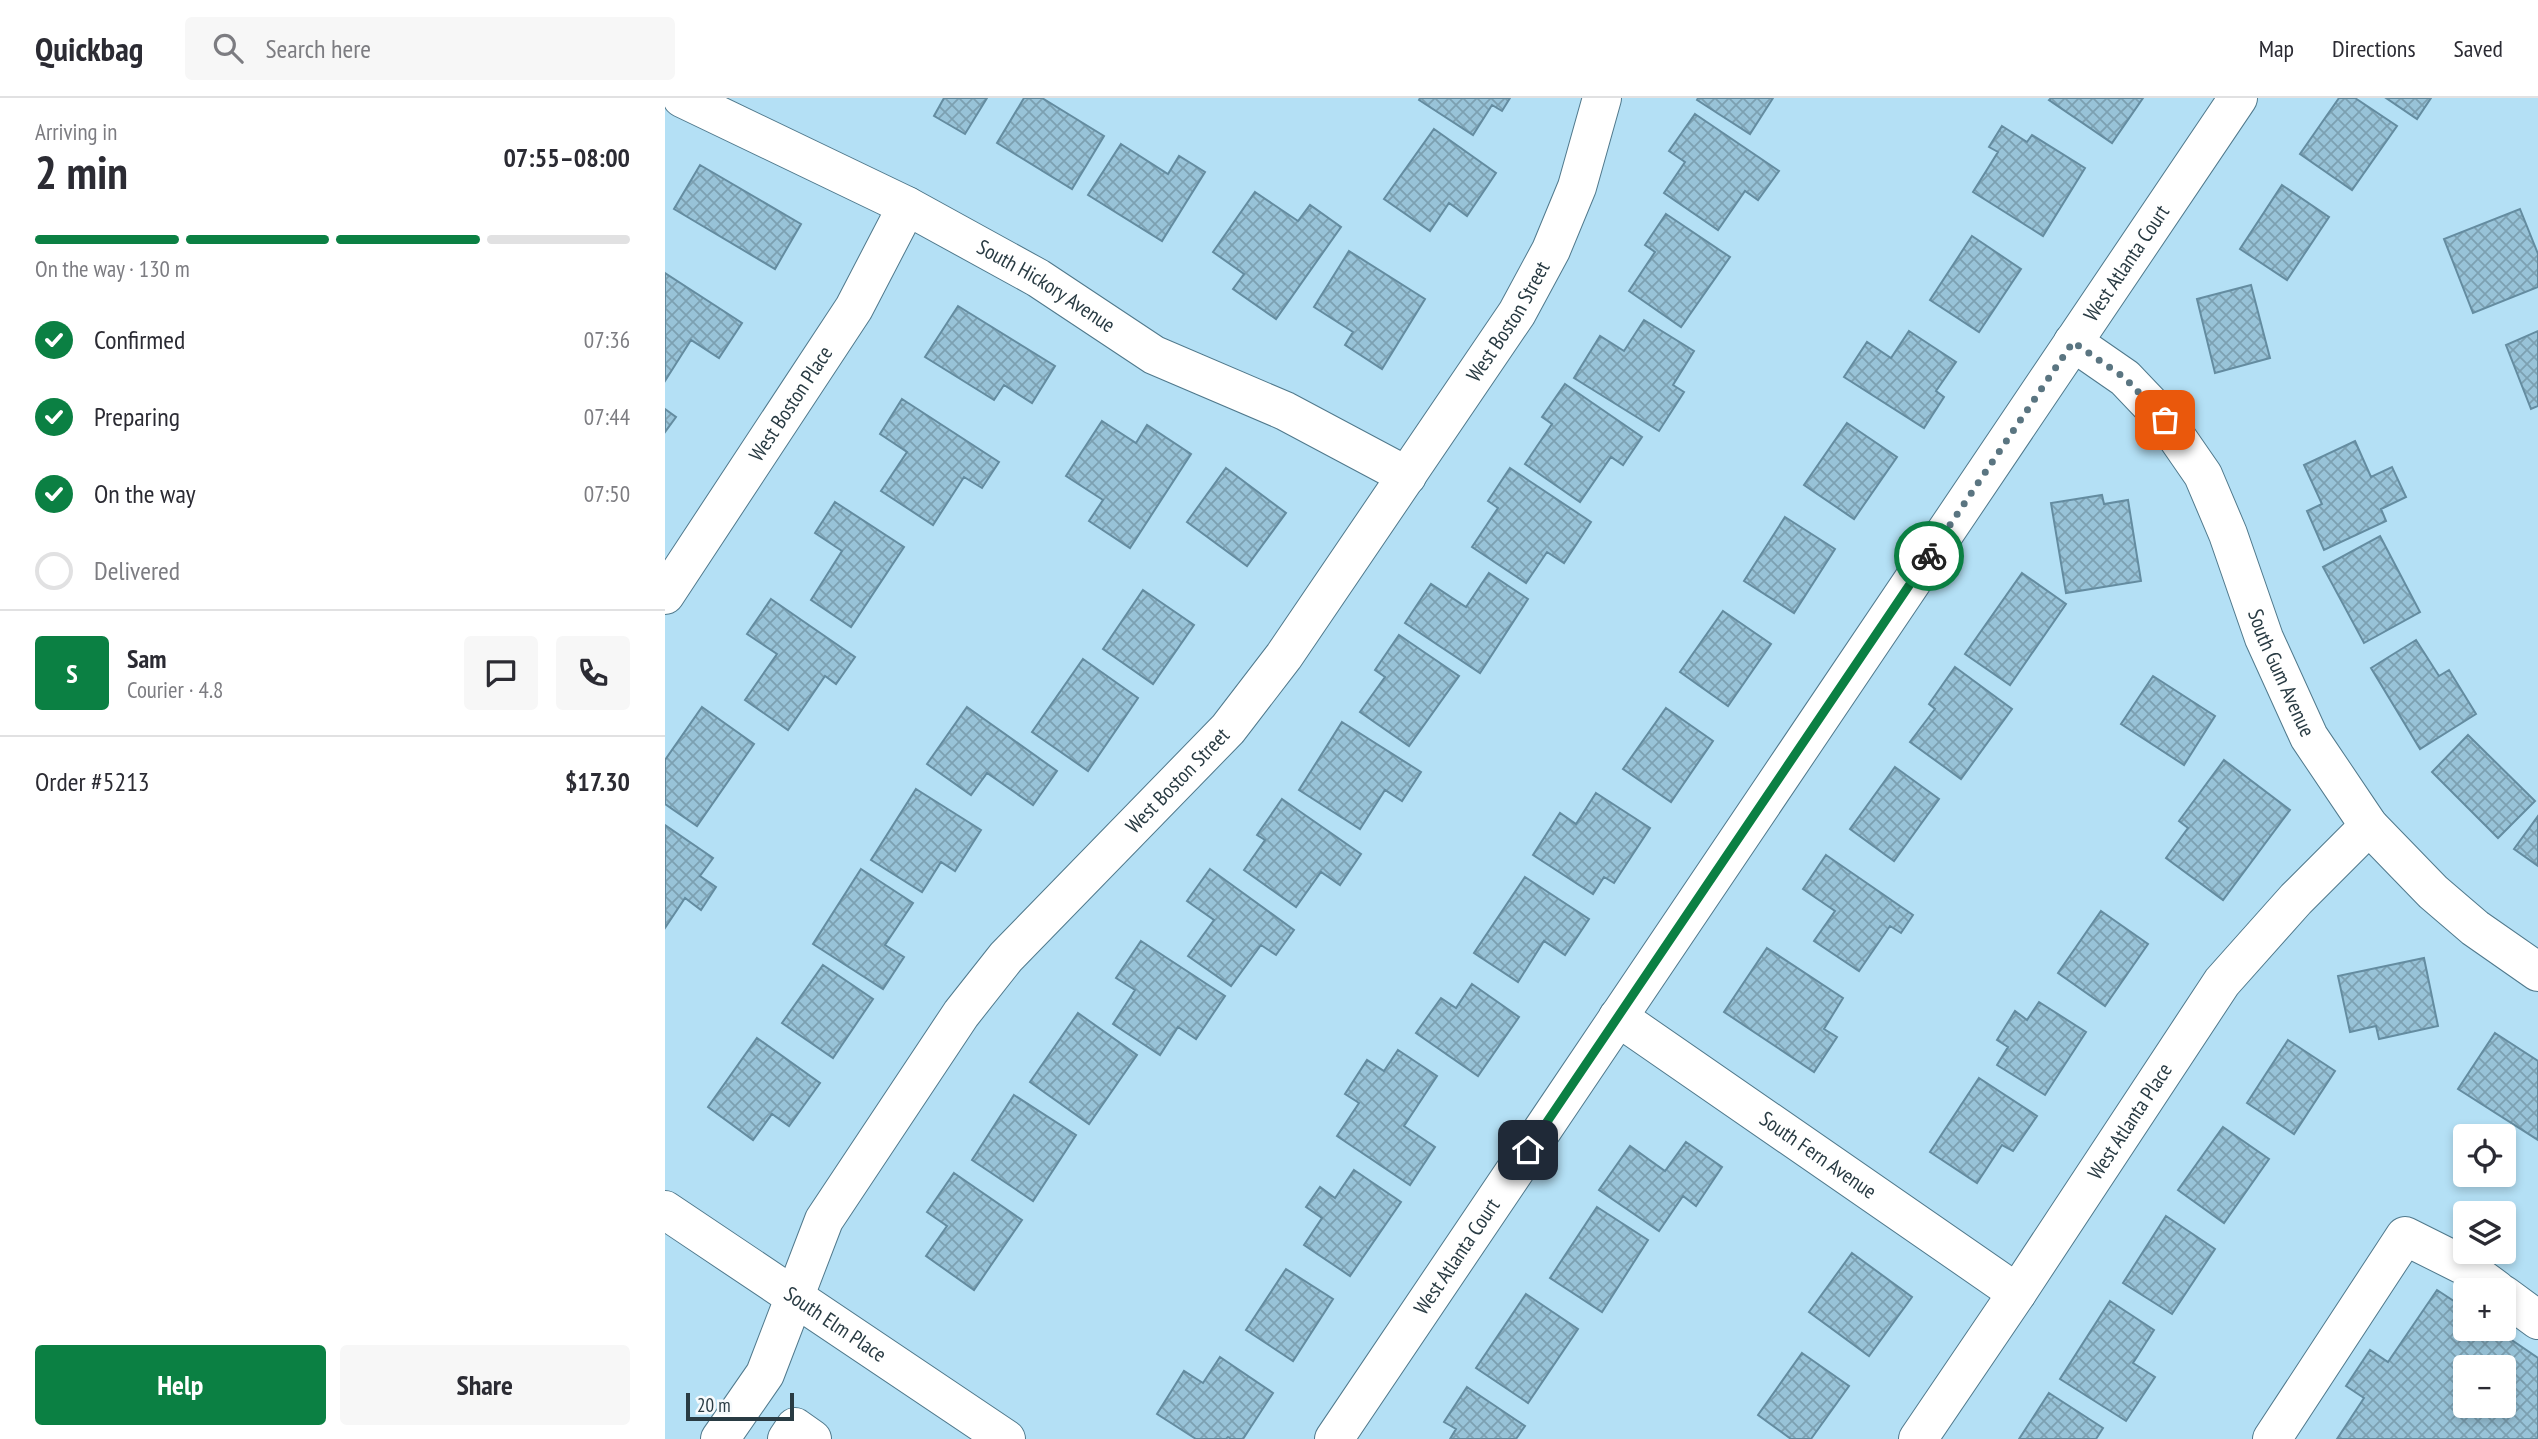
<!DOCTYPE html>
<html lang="en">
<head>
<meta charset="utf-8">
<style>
	:root { --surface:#fff; --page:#f7f7f7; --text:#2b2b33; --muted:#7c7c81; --line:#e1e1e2; --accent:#0b8043 }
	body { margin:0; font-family:"PT Sans Narrow",sans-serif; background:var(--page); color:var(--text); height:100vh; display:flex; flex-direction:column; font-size:26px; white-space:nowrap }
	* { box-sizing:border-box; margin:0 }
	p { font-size:23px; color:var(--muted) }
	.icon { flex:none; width:38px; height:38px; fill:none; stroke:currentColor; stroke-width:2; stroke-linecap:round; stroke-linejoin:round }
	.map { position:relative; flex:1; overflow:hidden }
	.panel { display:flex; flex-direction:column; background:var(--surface); width:665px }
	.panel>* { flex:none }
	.controls { position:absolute; left:1788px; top:1026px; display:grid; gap:14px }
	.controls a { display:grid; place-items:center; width:63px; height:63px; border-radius:7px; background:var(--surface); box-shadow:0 4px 10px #0003; font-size:35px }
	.scale { position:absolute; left:21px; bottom:18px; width:108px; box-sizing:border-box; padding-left:7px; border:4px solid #293b43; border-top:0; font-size:19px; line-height:24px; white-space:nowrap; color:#293b43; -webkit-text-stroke:5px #f6fafc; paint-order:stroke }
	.pin { position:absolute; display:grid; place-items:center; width:60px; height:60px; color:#fff; margin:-30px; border-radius:14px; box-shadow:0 4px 10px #0006 }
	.courier { position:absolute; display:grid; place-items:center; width:70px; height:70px; margin:-35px; border:5px solid #0b8043; border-radius:50%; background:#fff; color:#222; box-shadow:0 2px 9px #0007 }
	.summary em { font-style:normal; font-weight:600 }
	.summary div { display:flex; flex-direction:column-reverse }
	.summary { display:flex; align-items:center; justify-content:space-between; height:119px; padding:0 35px }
	h1 { font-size:46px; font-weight:600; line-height:52px }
	.bar { display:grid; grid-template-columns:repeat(4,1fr); gap:10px 7px; align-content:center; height:84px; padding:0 35px }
	.bar i { height:9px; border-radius:5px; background:var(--line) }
	.bar .current { background:var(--accent) }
	.bar p { grid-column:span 4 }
	.line { display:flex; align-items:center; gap:18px; padding:0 35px; border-top:2px solid var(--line) }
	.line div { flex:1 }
	.round { display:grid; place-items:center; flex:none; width:74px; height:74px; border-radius:7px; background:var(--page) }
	ol { padding:0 35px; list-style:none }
	li { display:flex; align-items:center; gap:21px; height:77px }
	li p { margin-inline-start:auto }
	li .icon { padding:7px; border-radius:50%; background:var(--accent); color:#fff; stroke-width:4 }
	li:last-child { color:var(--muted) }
	li i { width:38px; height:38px; border:4px solid var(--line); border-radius:50% }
	.button { display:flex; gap:14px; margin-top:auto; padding:14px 35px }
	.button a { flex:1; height:80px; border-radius:7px; background:var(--accent); color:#fff; font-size:28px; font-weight:600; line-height:80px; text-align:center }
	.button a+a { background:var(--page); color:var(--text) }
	header { display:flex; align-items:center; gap:42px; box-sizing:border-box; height:98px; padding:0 35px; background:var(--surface); border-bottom:2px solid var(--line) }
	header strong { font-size:33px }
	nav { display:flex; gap:38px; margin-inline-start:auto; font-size:24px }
	.search { width:490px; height:63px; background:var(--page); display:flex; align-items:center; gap:18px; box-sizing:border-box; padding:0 24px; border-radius:7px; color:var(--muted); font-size:26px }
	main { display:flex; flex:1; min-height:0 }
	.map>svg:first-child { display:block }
</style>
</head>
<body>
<header>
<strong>Quickbag</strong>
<div class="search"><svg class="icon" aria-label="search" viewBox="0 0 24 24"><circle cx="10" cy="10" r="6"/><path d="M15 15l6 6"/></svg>Search here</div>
<nav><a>Map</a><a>Directions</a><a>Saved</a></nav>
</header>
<main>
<section class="panel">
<div class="summary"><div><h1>2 min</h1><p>Arriving in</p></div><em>07:55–08:00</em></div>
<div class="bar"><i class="current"></i><i class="current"></i><i class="current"></i><i></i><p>On the way · 130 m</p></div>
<ol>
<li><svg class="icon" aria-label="check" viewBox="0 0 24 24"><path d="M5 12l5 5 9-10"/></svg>Confirmed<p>07:36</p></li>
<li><svg class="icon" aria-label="check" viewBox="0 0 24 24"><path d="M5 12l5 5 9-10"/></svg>Preparing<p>07:44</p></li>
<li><svg class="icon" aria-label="check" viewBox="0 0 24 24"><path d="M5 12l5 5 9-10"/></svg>On the way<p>07:50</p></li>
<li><i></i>Delivered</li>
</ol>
<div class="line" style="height:126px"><b class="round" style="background:var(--accent);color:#fff">S</b><div><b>Sam</b><p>Courier · 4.8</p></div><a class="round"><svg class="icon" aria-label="chat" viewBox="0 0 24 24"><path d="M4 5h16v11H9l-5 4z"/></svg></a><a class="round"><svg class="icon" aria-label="phone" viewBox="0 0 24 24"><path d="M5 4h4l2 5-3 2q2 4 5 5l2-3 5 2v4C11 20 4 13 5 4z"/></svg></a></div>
<div class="line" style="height:91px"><div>Order #5213</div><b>$17.30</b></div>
<div class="button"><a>Help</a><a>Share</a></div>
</section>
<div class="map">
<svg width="1873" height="1341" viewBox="0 0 1873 1341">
	<defs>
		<pattern id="building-cross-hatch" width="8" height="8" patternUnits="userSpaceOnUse" patternTransform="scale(1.75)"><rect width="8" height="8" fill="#98c3d8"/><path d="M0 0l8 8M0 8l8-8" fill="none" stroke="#7ca0b1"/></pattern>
	</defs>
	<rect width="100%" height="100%" fill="#b4e0f5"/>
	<path fill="url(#building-cross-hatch)" stroke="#648ca0" stroke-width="2" fill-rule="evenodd" d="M279,0H322L300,36L269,18Z
		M359,0H377L439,38L407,91L332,45Z
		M755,0H845L837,13L827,7L808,37L754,2Z
		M1033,0H1108L1085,36L1032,2Z
		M1386,0H1478L1447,45L1384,2Z
		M1674,0H1690L1732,28L1687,92L1635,56Z
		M1721,0H1766L1752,21Z
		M1030,16L1114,73L1093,102L1080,93L1053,132L999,95L1020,64L1004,53Z
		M1337,28L1362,44L1367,37L1420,70L1378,138L1308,94L1333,54L1324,49Z
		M769,31L831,75L802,118L784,105L765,133L719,101Z
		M456,46L503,76L514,58L540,74L497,143L423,97Z
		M35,67L136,126L110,171L9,111Z
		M1617,87L1664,119L1622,182L1575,151Z
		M590,94L633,123L645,107L676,129L611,221L568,191L579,176L548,154Z
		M1855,111L1873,156V189L1808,215L1779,141Z
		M1001,116L1065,159L1016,229L964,193L990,154L980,147Z
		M1307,138L1356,171L1314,234L1265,202Z
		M684,153L760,201L717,271L680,247L688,234L649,209Z
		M0,175L77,225L54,260L26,242L0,283Z
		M1586,187L1605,260L1550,275L1532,201Z
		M293,208L390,268L367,305L339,287L329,302L260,259Z
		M979,222L1029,253L1008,287L1019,294L994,333L909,280L935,238L959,253Z
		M1244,233L1291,264L1271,293L1279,299L1259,330L1179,279L1202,244L1226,260Z
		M1873,233V308L1866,311L1841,247Z
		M900,286L977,339L958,367L946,359L915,404L860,366L887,326L877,319Z
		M237,301L334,364L317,390L299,379L268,427L216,393L242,354L215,336Z
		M0,311L11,319L0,334Z
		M437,323L471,345L482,327L526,356L465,450L424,423L438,402L401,378Z
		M1182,325L1232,359L1189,421L1139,387Z
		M1690,343L1706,379L1727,369L1741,399L1716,411L1721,423L1659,452L1642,413L1657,406L1639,367Z
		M561,370L621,415L582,468L522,424Z
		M845,370L926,424L899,465L882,454L861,485L807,449L833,410L823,403Z
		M1437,397L1439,406L1463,402L1476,483L1401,495L1386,405Z
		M170,404L239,449L186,529L146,502L177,453L150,435Z
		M1120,419L1170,451L1129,515L1079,483Z
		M1715,438L1755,514L1699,545L1658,469Z
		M824,475L863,501L815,575L740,525L766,486L801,509Z
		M1357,475L1401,506L1345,587L1300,556Z
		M478,492L529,527L488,586L438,551Z
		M106,501L190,559L171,586L160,578L123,632L80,602L112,556L82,536Z
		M1058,513L1106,546L1063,608L1015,574Z
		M734,537L794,578L744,648L695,614L720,579L710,572Z
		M1751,542L1774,578L1784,572L1811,616L1755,651L1706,570Z
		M418,561L473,600L423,673L367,634Z
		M1290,569L1347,611L1296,681L1245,644L1270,611L1264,606Z
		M1488,578L1550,618L1519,667L1456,626Z
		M37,609L89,646L32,728L0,706V662Z
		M302,609L392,673L368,707L322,675L306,697L262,666Z
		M1001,610L1048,643L1006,704L958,671Z
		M677,624L756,674L737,703L720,692L695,731L634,692Z
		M1803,637L1870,703L1833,740L1767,674Z
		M1559,662L1625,712L1558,802L1501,760L1523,730L1514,723Z
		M1230,669L1274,701L1229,763L1185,731Z
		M251,691L316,732L290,773L276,764L257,794L206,762Z
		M931,695L985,730L949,785L939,779L928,796L868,757L895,715L911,726Z
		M617,701L696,756L675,787L656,774L631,809L579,772L600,742L592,737Z
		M1873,718V768L1849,751Z
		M0,727L48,760L35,778L51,789L36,812L20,800L0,830Z
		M1161,757L1248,817L1236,835L1225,828L1194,873L1149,843L1170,813L1138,791Z
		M196,771L248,805L220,847L239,859L218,891L148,846Z
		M545,771L629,832L611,857L596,847L566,888L523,858L549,822L522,803Z
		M860,779L924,821L900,857L879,843L853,884L809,855Z
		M1436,813L1483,846L1440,908L1393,875Z
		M476,843L560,898L531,941L513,929L495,957L448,926L470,892L451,880Z
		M1102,850L1178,900L1159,931L1172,939L1149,974L1059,914Z
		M1759,860L1773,928L1714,941L1711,928L1685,934L1673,878Z
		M158,867L208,901L168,960L117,925Z
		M807,886L854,919L813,978L751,935L776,900L791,910Z
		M1374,904L1421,934L1380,997L1332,967L1343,949L1332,942L1350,913L1362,922Z
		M413,915L472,957L424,1026L365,984Z
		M1830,935L1873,963V1042L1793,991Z
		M92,940L155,985L124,1028L107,1016L88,1042L43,1009Z
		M1623,942L1670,973L1629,1036L1582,1005Z
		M733,952L772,978L739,1028L770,1049L745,1087L672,1038L694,1005L680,996L702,962L719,973Z
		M1314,980L1372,1018L1348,1053L1337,1047L1312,1085L1265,1054Z
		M349,997L411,1037L368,1103L307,1062Z
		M1558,1029L1604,1061L1559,1125L1513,1092Z
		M1021,1044L1057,1069L1031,1108L1018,1098L994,1133L934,1092L965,1048L1000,1073Z
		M689,1072L736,1104L685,1178L639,1147L657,1120L641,1109L655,1089L670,1100Z
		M289,1075L357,1122L309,1192L261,1158L282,1128L262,1114Z
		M932,1109L983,1142L937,1214L885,1180Z
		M1501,1118L1550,1151L1507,1216L1458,1185Z
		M1187,1155L1247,1199L1204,1258L1144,1214Z
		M621,1171L668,1201L628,1263L581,1232Z
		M1772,1192L1801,1211V1230H1829L1873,1260V1341H1672L1699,1300L1681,1288L1705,1252L1723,1264ZM1801,1269H1839V1307H1801Z
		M861,1196L913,1231L863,1305L811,1270Z
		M1445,1203L1489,1232L1468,1265L1490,1279L1461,1323L1395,1281Z
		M1137,1255L1184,1288L1146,1341H1126L1093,1317Z
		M555,1259L608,1295L578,1341H566L563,1339L561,1341H531L492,1316L519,1273L538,1285Z
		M802,1289L860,1328L851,1341H785L791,1331L779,1324Z
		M1384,1295L1438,1330L1431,1341H1354Z"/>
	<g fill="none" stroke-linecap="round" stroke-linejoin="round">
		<defs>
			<g id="minor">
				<path id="s1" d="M17,0L242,108L373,180L489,257L620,313L742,378"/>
				<path id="s2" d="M1408,244L1460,280L1500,322L1538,377L1563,436L1599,540L1644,639L1704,728L1768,794L1810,830L1873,874"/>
				<path id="s3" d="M0,497L189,210L242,108"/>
				<path id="s4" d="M953,919L1352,1195"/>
				<path d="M1839,1197L1873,1222"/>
				<path id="s5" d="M55,1341L100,1276L159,1122L296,916L341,859L563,631L619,558L852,215L886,152L912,89L937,0"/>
				<path d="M122,1341L130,1329L147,1341"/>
				<path id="s6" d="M669,1341L1573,0"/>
				<path id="s7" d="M1253,1341L1352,1195L1557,884L1631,801L1704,728"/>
				<path d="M1607,1341L1740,1138L1798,1167L1832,1192"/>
			</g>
			<g id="major">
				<path id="s8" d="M0,1112L341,1341"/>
			</g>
		</defs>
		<use href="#minor" stroke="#50798c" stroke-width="40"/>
		<use href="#major" stroke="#50798c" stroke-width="40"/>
		<use href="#minor" stroke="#fff" stroke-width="38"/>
		<use href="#major" stroke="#fff" stroke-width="38"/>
	</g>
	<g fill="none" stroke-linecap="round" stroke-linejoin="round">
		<path stroke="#5a7581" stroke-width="7" stroke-dasharray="0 12.6" d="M1264,458L1408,244L1460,280L1500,322"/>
		<path stroke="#0b8043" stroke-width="9" d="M863,1052L1264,458"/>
	</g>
	<g text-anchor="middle" stroke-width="7" stroke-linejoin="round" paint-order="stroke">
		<g font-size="21" fill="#293b43" stroke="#f6fafc">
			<text dy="7" stroke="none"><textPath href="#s6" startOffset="1418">West Atlanta Court</textPath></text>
			<text dy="7" stroke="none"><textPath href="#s1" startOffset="410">South Hickory Avenue</textPath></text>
			<text dy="7" stroke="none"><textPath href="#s5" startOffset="1377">West Boston Street</textPath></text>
			<text dy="7" stroke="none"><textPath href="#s3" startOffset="229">West Boston Place</textPath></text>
			<text dy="7" stroke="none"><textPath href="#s2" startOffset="401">South Gum Avenue</textPath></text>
			<text dy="7" stroke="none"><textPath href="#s5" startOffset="810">West Boston Street</textPath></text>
			<text dy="7" stroke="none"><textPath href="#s7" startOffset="382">West Atlanta Place</textPath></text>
			<text dy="7" stroke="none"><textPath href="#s4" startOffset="243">South Fern Avenue</textPath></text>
			<text dy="7" stroke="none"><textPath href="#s6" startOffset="220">West Atlanta Court</textPath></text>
			<text dy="7" stroke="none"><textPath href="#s8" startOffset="205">South Elm Place</textPath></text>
		</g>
	</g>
</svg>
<div class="controls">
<a><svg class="icon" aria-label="locate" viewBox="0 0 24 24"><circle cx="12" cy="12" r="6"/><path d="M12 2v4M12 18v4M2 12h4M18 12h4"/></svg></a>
<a><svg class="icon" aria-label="layers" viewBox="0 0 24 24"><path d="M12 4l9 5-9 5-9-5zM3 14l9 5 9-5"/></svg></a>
<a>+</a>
<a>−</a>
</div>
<div class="scale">20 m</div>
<div class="pin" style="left:1500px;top:322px;background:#ea580c"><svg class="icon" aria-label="bag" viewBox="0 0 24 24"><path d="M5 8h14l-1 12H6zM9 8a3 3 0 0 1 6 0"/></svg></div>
<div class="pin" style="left:863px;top:1052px;background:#1f2937"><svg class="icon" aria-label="home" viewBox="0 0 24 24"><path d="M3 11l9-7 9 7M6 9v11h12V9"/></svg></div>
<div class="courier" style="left:1264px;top:458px"><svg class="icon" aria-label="bike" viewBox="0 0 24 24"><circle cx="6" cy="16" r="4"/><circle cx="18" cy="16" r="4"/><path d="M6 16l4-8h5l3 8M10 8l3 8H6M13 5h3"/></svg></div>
</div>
</main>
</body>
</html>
